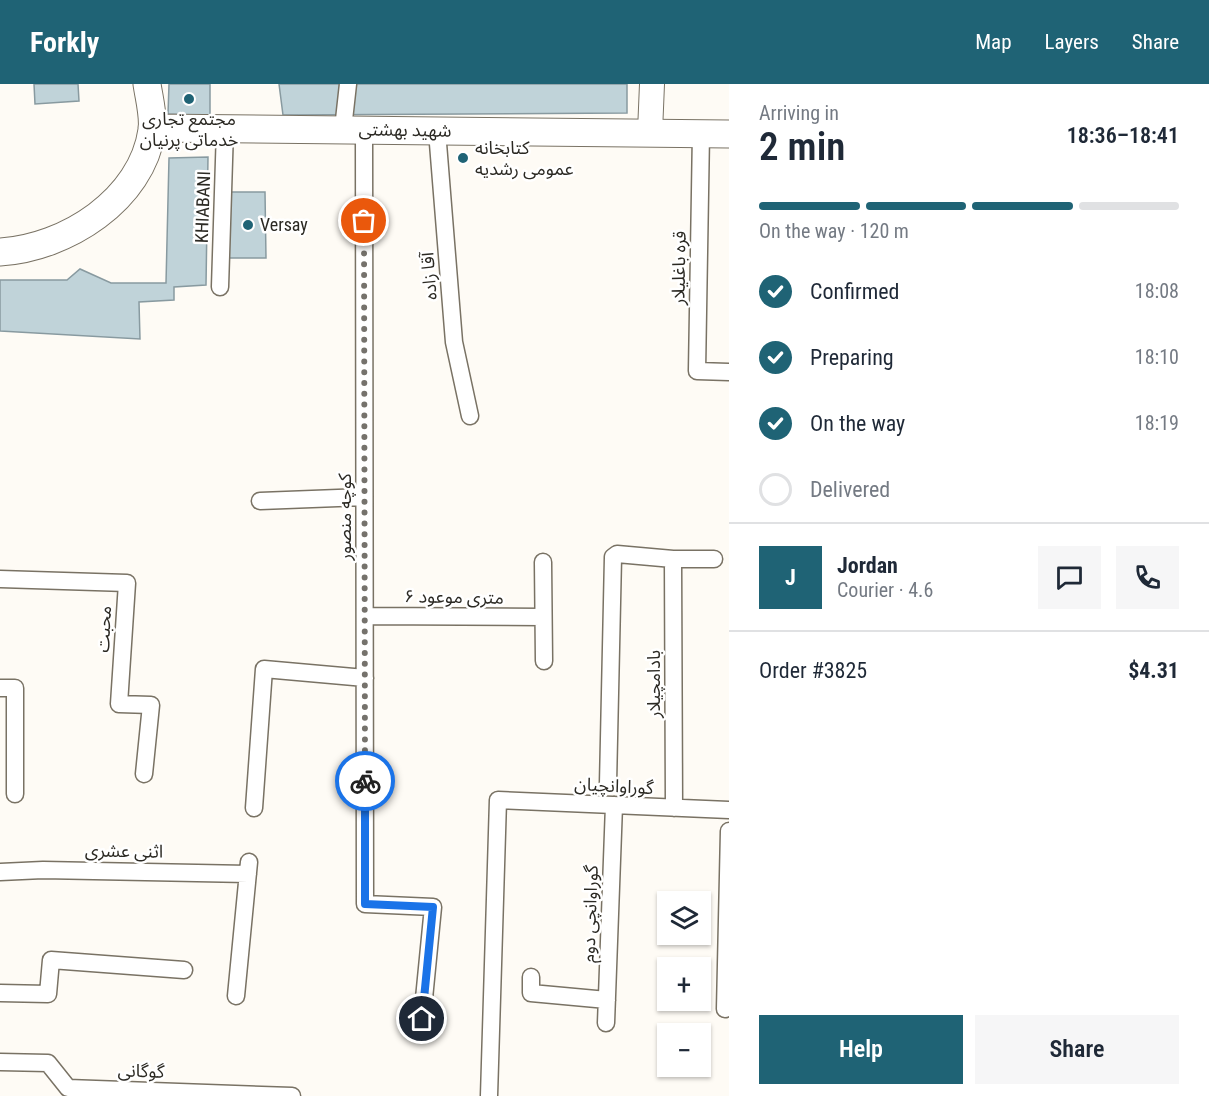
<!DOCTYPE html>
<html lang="en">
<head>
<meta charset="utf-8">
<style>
	:root { --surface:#fff; --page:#f6f6f7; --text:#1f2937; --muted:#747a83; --line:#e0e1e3; --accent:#1f6375 }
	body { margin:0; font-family:"Roboto Condensed","Noto Sans Arabic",sans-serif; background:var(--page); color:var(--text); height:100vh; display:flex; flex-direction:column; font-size:22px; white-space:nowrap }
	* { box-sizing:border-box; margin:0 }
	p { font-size:20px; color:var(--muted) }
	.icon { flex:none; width:33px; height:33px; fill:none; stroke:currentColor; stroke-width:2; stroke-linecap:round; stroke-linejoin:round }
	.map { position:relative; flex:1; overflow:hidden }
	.side { display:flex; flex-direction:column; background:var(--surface); width:480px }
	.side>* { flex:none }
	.tools { position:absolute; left:657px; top:807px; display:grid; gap:12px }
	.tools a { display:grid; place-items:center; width:54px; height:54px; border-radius:0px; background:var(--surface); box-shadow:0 2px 4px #0004; font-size:30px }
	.pin { position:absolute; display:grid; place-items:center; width:51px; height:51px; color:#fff; margin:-26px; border:3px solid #fff; border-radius:50%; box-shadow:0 2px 6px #0007 }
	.courier { position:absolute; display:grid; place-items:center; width:60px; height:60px; margin:-30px; border:4px solid #1a73e8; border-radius:50%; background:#fff; color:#222; box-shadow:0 2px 8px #0007 }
	.summary em { font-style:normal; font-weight:600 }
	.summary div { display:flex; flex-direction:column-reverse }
	.summary { display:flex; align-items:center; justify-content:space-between; height:102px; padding:0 30px }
	h1 { font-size:39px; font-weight:600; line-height:45px }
	.bar { display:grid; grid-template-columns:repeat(4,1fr); gap:9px 6px; align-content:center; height:72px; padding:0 30px }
	.bar i { height:8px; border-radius:4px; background:var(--line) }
	.bar .active { background:var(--accent) }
	.bar p { grid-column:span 4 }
	.line { display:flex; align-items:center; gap:15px; padding:0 30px; border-top:2px solid var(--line) }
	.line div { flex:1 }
	.round { display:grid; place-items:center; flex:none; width:63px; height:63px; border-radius:0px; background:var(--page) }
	ol { padding:0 30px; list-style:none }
	li { display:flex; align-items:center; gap:18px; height:66px }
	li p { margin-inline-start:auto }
	li .icon { padding:6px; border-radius:50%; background:var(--accent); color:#fff; stroke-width:4 }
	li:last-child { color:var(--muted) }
	li i { width:33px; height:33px; border:3px solid var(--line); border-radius:50% }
	.primary-button { display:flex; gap:12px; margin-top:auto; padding:12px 30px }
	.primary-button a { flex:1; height:69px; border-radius:0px; background:var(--accent); color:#fff; font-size:24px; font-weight:600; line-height:69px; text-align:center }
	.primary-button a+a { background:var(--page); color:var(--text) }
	header { display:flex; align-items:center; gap:36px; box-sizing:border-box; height:84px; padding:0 30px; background:var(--accent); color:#fff }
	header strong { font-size:28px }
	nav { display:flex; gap:33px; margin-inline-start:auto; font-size:21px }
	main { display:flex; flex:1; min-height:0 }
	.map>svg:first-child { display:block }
</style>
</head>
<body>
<header>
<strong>Forkly</strong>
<nav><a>Map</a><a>Layers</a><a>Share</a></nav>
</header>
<main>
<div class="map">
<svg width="729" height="1012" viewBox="0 0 729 1012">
	<rect width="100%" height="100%" fill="#fefbf5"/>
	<path fill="#c0d3d9" stroke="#889aa0" stroke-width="1.5" d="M34,0H78L79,17L35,20Z
		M169,0H210V32L168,30Z
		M279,0H627V29L283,31Z
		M208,73L206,201L174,203V216L139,218L140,255L0,247V196H67L80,185L111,199H166L169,74Z
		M231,108H265L266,174H228Z"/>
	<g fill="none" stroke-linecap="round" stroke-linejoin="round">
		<defs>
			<path id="minor" d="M343,45L348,0
				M364,45L365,820L433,823L422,935
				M437,47L454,258L470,332
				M701,49L697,287L729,288
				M220,203L225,45
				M260,417L364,413
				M673,475L674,724
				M543,478L544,577
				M0,495L127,499L119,620L151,621L144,690
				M365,532L543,533
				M0,604H15V710
				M608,700L613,473L617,470L673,475H714
				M254,724L264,585L365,594
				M0,788L43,786L248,790
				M531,893V909L607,916
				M0,909L48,910L51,876L184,886
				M236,912L249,778
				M725,925L729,747
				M606,939L614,721
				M0,978L48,979L68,1004L292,1012
				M489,1012L498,716L729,726"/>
			<path id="secondary" d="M650,48L652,0"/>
			<path id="primary" d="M152,44L729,50
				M0,168C66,164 142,116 152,46C154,32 149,14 147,0"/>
		</defs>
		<use href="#minor" stroke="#797264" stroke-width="19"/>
		<use href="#secondary" stroke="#797264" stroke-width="26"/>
		<use href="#primary" stroke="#797264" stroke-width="29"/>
		<use href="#minor" stroke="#fff" stroke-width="16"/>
		<use href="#secondary" stroke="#fff" stroke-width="24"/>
		<use href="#primary" stroke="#fff" stroke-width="27"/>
	</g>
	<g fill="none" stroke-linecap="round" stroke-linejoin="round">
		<path stroke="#75726c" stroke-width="6" stroke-dasharray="0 10.8" d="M364,137L365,697"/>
		<path stroke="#1a73e8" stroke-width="8" d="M365,697V820L433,823L422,935"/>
	</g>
	<g fill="#1f6375" stroke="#fff" stroke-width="2">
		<circle cx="189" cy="15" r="6"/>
		<circle cx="463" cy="74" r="6"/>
		<circle cx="248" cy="141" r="6"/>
	</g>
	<g text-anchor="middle" stroke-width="5" stroke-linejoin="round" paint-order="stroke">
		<g font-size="18" fill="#2b2923" stroke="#fff" text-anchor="start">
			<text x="189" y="41" text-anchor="middle">مجتمع تجاری<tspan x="189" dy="21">خدماتی پرنیان</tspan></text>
			<text x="475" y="70">کتابخانه<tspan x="475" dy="21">عمومی رشدیه</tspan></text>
			<text x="260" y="147">Versay</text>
		</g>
		<g font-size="18" fill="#2b2923" stroke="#fff">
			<text transform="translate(405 46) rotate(1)" y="6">شهید بهشتى</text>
			<text transform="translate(203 123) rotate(-88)" y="6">KHIABANI</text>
			<text transform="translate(679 184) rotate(-89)" y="6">قره باغلیلار</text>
			<text transform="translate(429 192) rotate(-94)" y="6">آقا زاده</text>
			<text transform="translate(345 433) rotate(-90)" y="6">کوچه منصور</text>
			<text transform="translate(454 513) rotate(1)" y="6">۶ متری موعود</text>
			<text transform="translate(104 545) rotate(-87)" y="6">محبت</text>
			<text transform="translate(654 600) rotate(-90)" y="6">بادامچیلار</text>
			<text transform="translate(614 702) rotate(3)" y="6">گوراوانچیان</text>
			<text transform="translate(124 767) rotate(1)" y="6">اثنی عشری</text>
			<text transform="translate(590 830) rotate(-88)" y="6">گوراوانچی دوم</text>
			<text transform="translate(141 987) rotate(2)" y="6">گوگانی</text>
		</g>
	</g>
</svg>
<div class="tools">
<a><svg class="icon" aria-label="layers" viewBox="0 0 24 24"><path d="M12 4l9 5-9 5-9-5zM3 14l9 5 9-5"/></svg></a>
<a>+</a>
<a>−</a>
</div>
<div class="pin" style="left:364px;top:137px;background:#ea580c"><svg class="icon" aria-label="bag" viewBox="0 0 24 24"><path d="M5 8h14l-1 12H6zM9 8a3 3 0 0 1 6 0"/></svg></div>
<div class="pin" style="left:422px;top:935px;background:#1f2937"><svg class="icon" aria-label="home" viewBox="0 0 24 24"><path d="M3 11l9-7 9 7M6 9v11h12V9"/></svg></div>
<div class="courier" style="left:365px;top:697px"><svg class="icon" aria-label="bike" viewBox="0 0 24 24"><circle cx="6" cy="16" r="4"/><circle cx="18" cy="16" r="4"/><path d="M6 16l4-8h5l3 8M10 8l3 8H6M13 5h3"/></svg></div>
</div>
<section class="side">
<div class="summary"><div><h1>2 min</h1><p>Arriving in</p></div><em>18:36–18:41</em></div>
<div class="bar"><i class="active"></i><i class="active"></i><i class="active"></i><i></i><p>On the way · 120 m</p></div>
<ol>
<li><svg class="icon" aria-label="check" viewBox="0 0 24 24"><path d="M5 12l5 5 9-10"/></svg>Confirmed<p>18:08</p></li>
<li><svg class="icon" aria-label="check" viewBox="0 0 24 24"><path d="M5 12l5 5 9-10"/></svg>Preparing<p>18:10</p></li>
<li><svg class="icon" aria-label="check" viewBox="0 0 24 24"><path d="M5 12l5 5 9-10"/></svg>On the way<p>18:19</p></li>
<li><i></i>Delivered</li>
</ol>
<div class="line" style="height:108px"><b class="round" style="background:var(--accent);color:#fff">J</b><div><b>Jordan</b><p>Courier · 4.6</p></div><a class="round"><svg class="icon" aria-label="chat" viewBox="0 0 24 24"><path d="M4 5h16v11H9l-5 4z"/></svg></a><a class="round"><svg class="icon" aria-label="phone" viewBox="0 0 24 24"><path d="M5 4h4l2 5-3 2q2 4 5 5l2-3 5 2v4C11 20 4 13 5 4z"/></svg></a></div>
<div class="line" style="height:78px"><div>Order #3825</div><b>$4.31</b></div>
<div class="primary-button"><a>Help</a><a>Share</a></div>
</section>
</main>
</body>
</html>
